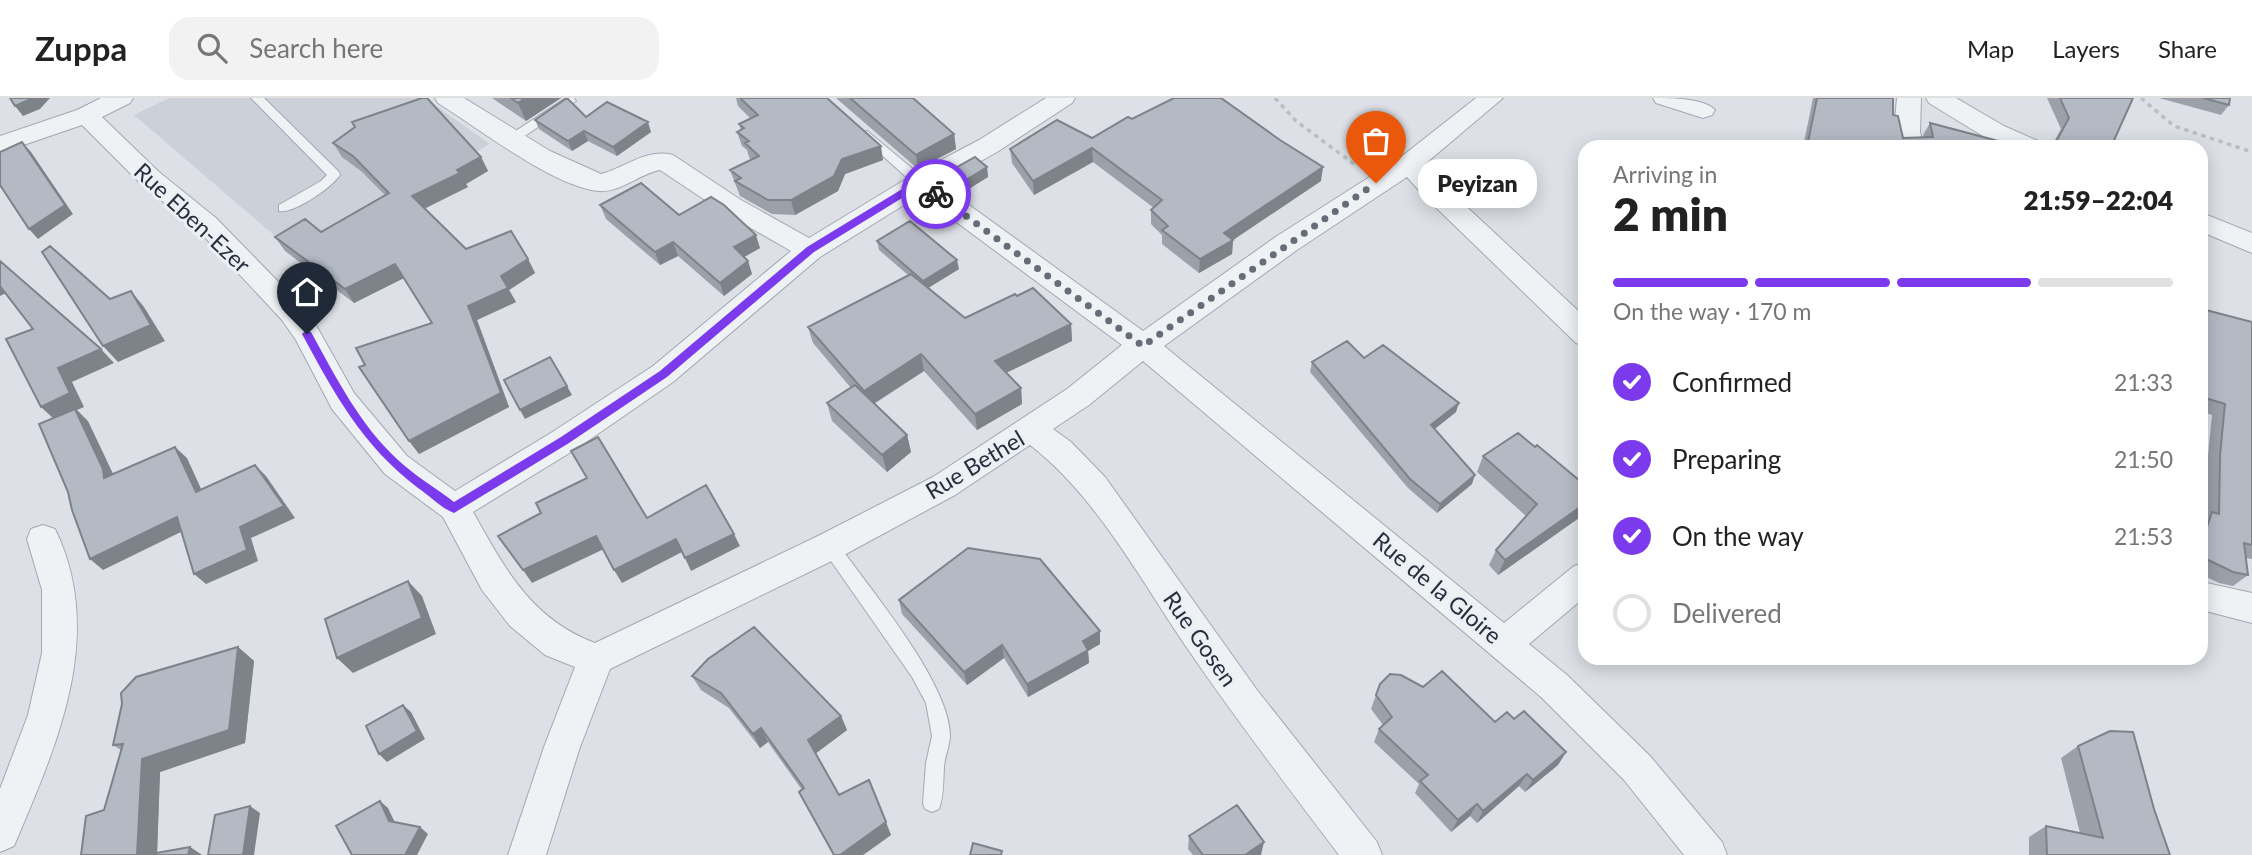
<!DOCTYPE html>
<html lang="en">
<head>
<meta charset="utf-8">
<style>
	:root { --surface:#fff; --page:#f2f2f2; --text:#222; --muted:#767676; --line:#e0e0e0; --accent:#7c3aed }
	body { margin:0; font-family:Lato,sans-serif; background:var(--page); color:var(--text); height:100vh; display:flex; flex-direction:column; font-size:26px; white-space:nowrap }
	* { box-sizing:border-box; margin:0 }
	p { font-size:23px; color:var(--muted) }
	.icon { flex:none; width:38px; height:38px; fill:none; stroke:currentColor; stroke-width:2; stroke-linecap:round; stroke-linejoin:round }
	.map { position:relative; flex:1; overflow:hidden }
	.drawer { position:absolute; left:1578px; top:42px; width:630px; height:525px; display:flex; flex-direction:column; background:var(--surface); border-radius:21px; box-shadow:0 4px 18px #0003 }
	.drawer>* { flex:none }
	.pin { position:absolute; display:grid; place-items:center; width:60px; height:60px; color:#fff; margin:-72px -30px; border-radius:50% 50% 50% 0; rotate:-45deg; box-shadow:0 0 7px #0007 }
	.pin .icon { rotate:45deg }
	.courier { position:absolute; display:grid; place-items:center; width:70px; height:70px; margin:-35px; border:5px solid #7c3aed; border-radius:50%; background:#fff; color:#222; box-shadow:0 2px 9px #0007 }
	.bubble { position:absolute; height:49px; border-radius:21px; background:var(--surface); box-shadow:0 4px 18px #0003; font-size:23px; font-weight:800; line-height:49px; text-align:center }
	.head em { font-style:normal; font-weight:800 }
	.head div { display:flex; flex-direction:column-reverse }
	.head { display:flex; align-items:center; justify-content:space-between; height:119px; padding:0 35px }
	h1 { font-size:46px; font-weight:800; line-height:52px }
	.bar { display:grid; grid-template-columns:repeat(4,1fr); gap:10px 7px; align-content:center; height:84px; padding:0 35px }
	.bar i { height:9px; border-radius:5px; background:var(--line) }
	.bar .on { background:var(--accent) }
	.bar p { grid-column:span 4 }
	ol { padding:0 35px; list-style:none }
	li { display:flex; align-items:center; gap:21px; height:77px }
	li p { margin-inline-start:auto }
	li .icon { padding:7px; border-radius:50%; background:var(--accent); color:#fff; stroke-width:4 }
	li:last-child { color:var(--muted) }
	li i { width:38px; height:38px; border:4px solid var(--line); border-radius:50% }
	header { display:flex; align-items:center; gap:42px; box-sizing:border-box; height:98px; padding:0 35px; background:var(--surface); border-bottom:2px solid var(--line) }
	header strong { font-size:33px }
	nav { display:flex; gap:38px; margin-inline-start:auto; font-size:24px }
	.search { width:490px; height:63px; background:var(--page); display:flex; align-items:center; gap:18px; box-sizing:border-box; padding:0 24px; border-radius:21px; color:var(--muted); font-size:26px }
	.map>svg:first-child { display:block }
</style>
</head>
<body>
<header>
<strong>Zuppa</strong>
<div class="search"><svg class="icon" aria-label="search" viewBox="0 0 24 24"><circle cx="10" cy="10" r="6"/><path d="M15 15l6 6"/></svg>Search here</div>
<nav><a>Map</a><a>Layers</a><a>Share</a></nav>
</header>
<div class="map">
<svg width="2252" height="757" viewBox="0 0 2252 757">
	<rect width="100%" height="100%" fill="#dde1e7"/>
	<path fill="#cbd0d9" d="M169,0H425L490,46L297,157L134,17Z"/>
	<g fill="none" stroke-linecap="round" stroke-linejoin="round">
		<defs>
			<path id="lane" d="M251,0H264L339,74L340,77C332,89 294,116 279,113V107L321,83L327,77Z
				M566,0H574L576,3L516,44H508V38Z
				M867,33L925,81V87H915L863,40V34Z
				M830,441L836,443C868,489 949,583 950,637C950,647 945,658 944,669C943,683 944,698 939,711L932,714L925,711L923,705L926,665L932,638L926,605L912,579L824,453L822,448L824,443Z"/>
			<path id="street" d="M101,0H133L130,5L102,19L159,74L216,120L302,208L317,229L354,295L407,358L455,393L554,333L653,268L791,153L723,114L660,72C639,76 620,95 599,93C554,89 478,30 438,5L435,0H464L550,53L601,76C625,70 646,50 673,57L741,102L809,140L911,78L979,42L1046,0H1075L1072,5L997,54L940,86L1143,233L1277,138L1401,59L1476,0H1503L1425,66L1441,85L1586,220V248L1576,245L1423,97L1407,79L1297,152L1164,248L1504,525L1574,468L1586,464V498L1529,546L1567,577L1650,658L1722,744L1727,757H1684L1624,682L1541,599L1143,263L1089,307L1053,331L1071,344L1105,379L1257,592L1377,744L1382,757H1339C1287,688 1234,619 1185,547C1139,479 1095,397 1030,347L955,397L842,458L610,571L580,649L546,757H508L544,649L575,569L545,557L510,528L482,492L443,419L385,376L332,311L296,242L282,222L198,132L141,86L82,27L0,55V38L77,12ZM920,97L1122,247L1067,291L933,379L818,438L595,545C531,521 505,471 473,414L576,351L673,284L820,159Z
				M1653,0C1671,0 1704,0 1715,12L1712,17L1703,20L1656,5Z
				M1897,0H1921L1920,34L1924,49H1898L1894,34Z
				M1926,0H1956L2004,28L2038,43L2042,49H2007L1986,40L1929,5Z
				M2202,115L2252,135V155L2202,134Z
				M43,427L55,431C107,537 56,649 14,748L0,754V691L28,617L42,555V492L27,441L31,431Z
				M2202,484L2252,495V525L2202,512Z"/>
		</defs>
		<use href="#lane" stroke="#a2a8b1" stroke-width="2"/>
		<use href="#street" stroke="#a2a8b1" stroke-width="2"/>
		<path stroke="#bbbfc5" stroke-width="3.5" stroke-dasharray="4.5 4.5" stroke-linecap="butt" d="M1275,0L1296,23L1354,66
			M2141,0L2174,28L2252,54"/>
		<use href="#lane" fill="#eff2f5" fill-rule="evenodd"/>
		<use href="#street" fill="#eff2f5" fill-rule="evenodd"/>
	</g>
	<path fill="#9ba0a9" d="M492,0H561L526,23Z
		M736,0H827L883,62L845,76L838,93L795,117L772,116L740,98L730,72L751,62L749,59L747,52L742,48L737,34L741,32L739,26L751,21L738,8Z
		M836,0H913L954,36L956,51L918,71Z
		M1813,0H1893V17L1903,40L1924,39L1923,37L1930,25L2021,49H1803Z
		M2047,0H2133L2111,49H2051L2061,31Z
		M2159,0H2230L2229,7L2221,17Z
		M586,19L651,34L617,58L588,43L572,53L539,31L535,22Z
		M1092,40L1321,83L1233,142L1232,156L1199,175L1162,146V137L1151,126V112L1154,110L1093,64L1034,97L1012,65L1010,51Z
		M333,45L481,59L488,73L466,86L468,89L424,110L466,151L528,161L535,175L509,192L516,204L477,222L509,309L419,356L365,267L432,225L404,180L354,205L285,153L275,139L321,134L385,97L361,73L342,59Z
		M987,69L988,79L959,97L945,86L943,77Z
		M600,107L760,150L744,159L748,163L752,176L724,198L678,158L660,167L606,121Z
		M877,143L959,171L928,190L965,220L1017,198L1071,226L1072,243L1006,275L1021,290L1022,306L977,332L924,273L874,306L907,337L911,354L887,374L832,323L827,305L851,290L813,245L808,229L908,177L879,152Z
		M2202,211L2252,224V461L2246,460L2248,477L2233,488L2219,485L2202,477V422L2206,419L2207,368L2212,317L2202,314Z
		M1364,260L1456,314L1435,331L1472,386L1437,415L1408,390L1310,274L1312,264Z
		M1483,358L1586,388V415L1498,477L1489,467L1496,452L1526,418L1477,374Z
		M899,502L1100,533V546L1088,553L1089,565L1028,599L1004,560L967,587L902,516Z
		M238,549L254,563L245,645L160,674L157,755L190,749L202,757H81L104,712L121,652L113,647L122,606Z
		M692,578L841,618L847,632L816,655L839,697L891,737L863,757H834L802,692L768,644L760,650L729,610L701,592Z
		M1380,586L1423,589L1495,624L1514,621L1566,654L1558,667L1525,694L1519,688L1477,725L1470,718L1451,734L1415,695L1419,686L1374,644L1379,631L1383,627L1371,611Z
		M2078,648L2154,711L2170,757H2029V739L2046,728L2080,735L2061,660Z
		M1189,738L1261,757H1193L1188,751Z"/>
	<path fill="#7e8289" d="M33,0H50L40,11L23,18L15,8Z
		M525,0H561L526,23L518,5Z
		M648,24L651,34L617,58L613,49Z
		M584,33L588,43L572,53L568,43Z
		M954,36L956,51L918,71L916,57Z
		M22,44L31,54L73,116L38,141L29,131Z
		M881,48L883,62L845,76L838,93L795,117L791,102L842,61Z
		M1092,50L1093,64L1034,97L1033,83Z
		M481,59L488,73L466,86L468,89L420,113L412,98Z
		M987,69L988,79L959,97L958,87Z
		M1323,69L1321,83L1224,148L1233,142L1232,156L1199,175L1200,161L1224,135Z
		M756,137L760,150L739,162L734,149Z
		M673,144L678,158L660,167L655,154Z
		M528,161L535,175L509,192L516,204L477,222L509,309L419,356L409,343L468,208L501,178Z
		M957,162L959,171L925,192L923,183Z
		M748,163L752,176L724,198L720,185Z
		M395,166L404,180L354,205L345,191Z
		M0,186L8,194L0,198Z
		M131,193L144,209L165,243L118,264L103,248Z
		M1071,226L1072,243L997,279L995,263Z
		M101,251L114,265L72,284L84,309L77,312L88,323L116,382L104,380L55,322L41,309L58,270Z
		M921,256L924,273L868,309L864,293Z
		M567,288L572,297L525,321L520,312Z
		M1021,290L1022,306L977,332L975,316Z
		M1459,305L1456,314L1428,336L1431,327Z
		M907,337L911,354L887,374L882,357Z
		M175,349L187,360L208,406L196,394Z
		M255,367L266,378L295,420L251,440L258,463L206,486L194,476L240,429Z
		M1475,377L1472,386L1437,415L1440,406Z
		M1586,405V415L1498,477L1505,462Z
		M177,419L189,430L103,472L90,461Z
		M734,436L740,448L691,473L685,460Z
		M596,438L604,451L532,485L523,472Z
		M676,441L682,454L622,485L614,472Z
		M408,483L422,498L436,536L353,575L337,560Z
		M1100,533V546L1088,553L1089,565L1028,599L1027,586L1083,543Z
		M1002,547L1004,560L967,587L964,574Z
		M238,549L254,563L245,645L160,674L157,757H137L142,661Z
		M403,607L411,614L425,641L387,664L379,656Z
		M841,618L847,632L815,656L808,642Z
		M761,630L768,644L760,650L753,636Z
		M1566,654L1558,667L1525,694L1533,682Z
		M1527,676L1519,688L1477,725L1483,713Z
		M380,703L388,710L397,729L389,723Z
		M1477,706L1470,718L1451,734L1458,722Z
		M250,708L260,715L254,757H243Z
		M886,724L891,737L863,757H840Z
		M420,729L428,736L417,757H405Z
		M1264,744L1261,757H1245Z
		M190,749L202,757H188Z"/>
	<path fill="#b4bac4" stroke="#7e8289" stroke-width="2" d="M10,0H33L15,8Z
		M422,0H427L481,59L457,72L460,75L412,98L466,151L511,133L528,161L501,178L508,190L468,208L501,295L409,343L359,269L365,267L356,250L432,225L395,166L345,191L275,139L305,121L321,134L389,95L353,58L333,45L355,29L352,24Z
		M511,0H525L518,5Z
		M567,0L586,19L607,4L648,24L613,49L584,33L568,43L535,22Z
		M740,0H827L881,48L842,61L834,78L791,102H768L735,83L741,80L730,72L759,58L745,45L749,43L737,34L744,30L739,26L758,17Z
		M850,0H913L954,36L916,57Z
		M1174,0H1221L1280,42L1323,69L1224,135L1233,142L1200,161L1162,132L1168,128L1151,112L1162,102L1092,50L1033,83L1010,51L1057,22L1092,40L1128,19L1132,21Z
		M1817,0H1893V17L1898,18L1903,40L1933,39L1930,25L2021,49H1807Z
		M2060,0H2133L2111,49H2053L2069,20Z
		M2203,0H2230L2229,7Z
		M22,44L65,107L29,131L0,87V54Z
		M975,59L987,69L958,87L943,77Z
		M641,85L679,117L711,99L724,107L756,137L734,149L748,163L720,185L673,144L655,154L600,107Z
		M910,123L957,162L923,183L877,143Z
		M50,148L110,201L131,193L151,227L103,248L42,154Z
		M0,163L101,251L58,270L70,295L41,309L6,241L33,231L0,188Z
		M911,176L965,220L1015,196L1017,198L1033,190L1071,226L995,263L1021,290L975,316L921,256L864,293L808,229Z
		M2202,211L2252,224V447L2244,445L2248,477L2233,474L2202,459V444L2212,414L2219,416L2220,357L2225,306L2202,299Z
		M1347,243L1364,260L1383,247L1459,305L1431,327L1475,377L1440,406L1410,381L1312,264Z
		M550,259L567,288L520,312L504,282Z
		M855,287L907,337L882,357L827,305Z
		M75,311L103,371L104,380L175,349L196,394L255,367L284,408L240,429L247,452L194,476L177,419L90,461L72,412L68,394L39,326Z
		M1518,335L1535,349L1537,347L1586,388V405L1505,462L1496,452L1537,406L1483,358Z
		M598,339L647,420L706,387L734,436L685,460L676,441L614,472L596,438L523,472L498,438L541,415L536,405L587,380L571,353Z
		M968,450L1040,461L1100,533L1083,543L1088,552L1027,586L1002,547L964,574L899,502Z
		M408,483L422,520L337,560L325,521Z
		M754,529L841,618L808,642L839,697L869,682L886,724L840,757H834L799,694L804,690L761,630L753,636L721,595L692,578L708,561Z
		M238,549L229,632L142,661L137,757H81L86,718L104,712L123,646L113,647L122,606L121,595L136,579Z
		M1442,573L1495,624L1507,614L1514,621L1524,613L1566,654L1533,682L1527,676L1483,713L1477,706L1458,722L1420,683L1428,677L1379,631L1392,619L1376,597L1380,586L1390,576L1401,577L1423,589Z
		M403,607L417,633L379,656L366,628Z
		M2110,633L2133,634L2154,711L2170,757H2047L2046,728L2103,740L2078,648Z
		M380,703L389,723L420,729L405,757H352L336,728Z
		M1237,707L1264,744L1245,757H1203L1189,738Z
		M250,708L243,757H208L215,717Z
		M973,745L1002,753L1001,757H970Z
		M190,749L188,757H145Z"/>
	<path fill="#7c3aed" d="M917,82H923L939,94V98H933L920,89L814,154L667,279L569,345L454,415C441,410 430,398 418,390C362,347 335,297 302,236L304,234H311C336,279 359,326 398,362C415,378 436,390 454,404L561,339L660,273L807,149Z"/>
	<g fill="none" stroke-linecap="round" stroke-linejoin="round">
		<path stroke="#666d79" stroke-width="7" stroke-dasharray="0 12.6" d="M936,96L1143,248L1376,85"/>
	</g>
	<g text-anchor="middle" stroke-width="6" stroke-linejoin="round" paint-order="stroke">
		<g font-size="23" fill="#262f3e" stroke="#ecf0f5">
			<text transform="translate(192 120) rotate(43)" y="8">Rue Eben-Ezer</text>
			<text transform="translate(975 367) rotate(-31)" y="8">Rue Bethel</text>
			<text transform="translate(1437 490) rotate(40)" y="8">Rue de la Gloire</text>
			<text transform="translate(1200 541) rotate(55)" y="8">Rue Gosen</text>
		</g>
	</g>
</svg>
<div class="pin" style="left:1376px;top:85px;background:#ea580c"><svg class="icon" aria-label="bag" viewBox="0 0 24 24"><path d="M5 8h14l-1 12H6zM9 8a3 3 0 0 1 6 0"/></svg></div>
<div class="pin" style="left:307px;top:236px;background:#1f2937"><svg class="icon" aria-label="home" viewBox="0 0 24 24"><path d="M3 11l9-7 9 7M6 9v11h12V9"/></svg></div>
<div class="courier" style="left:936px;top:96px"><svg class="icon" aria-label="bike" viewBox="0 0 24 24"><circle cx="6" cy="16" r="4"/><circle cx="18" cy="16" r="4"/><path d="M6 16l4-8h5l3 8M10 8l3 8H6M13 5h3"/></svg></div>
<div class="bubble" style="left:1418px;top:61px;width:119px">Peyizan</div>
<section class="drawer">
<div class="head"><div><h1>2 min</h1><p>Arriving in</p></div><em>21:59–22:04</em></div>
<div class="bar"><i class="on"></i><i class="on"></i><i class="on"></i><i></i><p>On the way · 170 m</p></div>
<ol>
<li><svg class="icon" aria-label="check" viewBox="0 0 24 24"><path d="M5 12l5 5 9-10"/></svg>Confirmed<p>21:33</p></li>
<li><svg class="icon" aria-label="check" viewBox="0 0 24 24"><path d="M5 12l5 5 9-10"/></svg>Preparing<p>21:50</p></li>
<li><svg class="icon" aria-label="check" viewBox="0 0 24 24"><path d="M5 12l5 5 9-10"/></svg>On the way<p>21:53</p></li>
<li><i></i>Delivered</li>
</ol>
</section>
</div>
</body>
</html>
